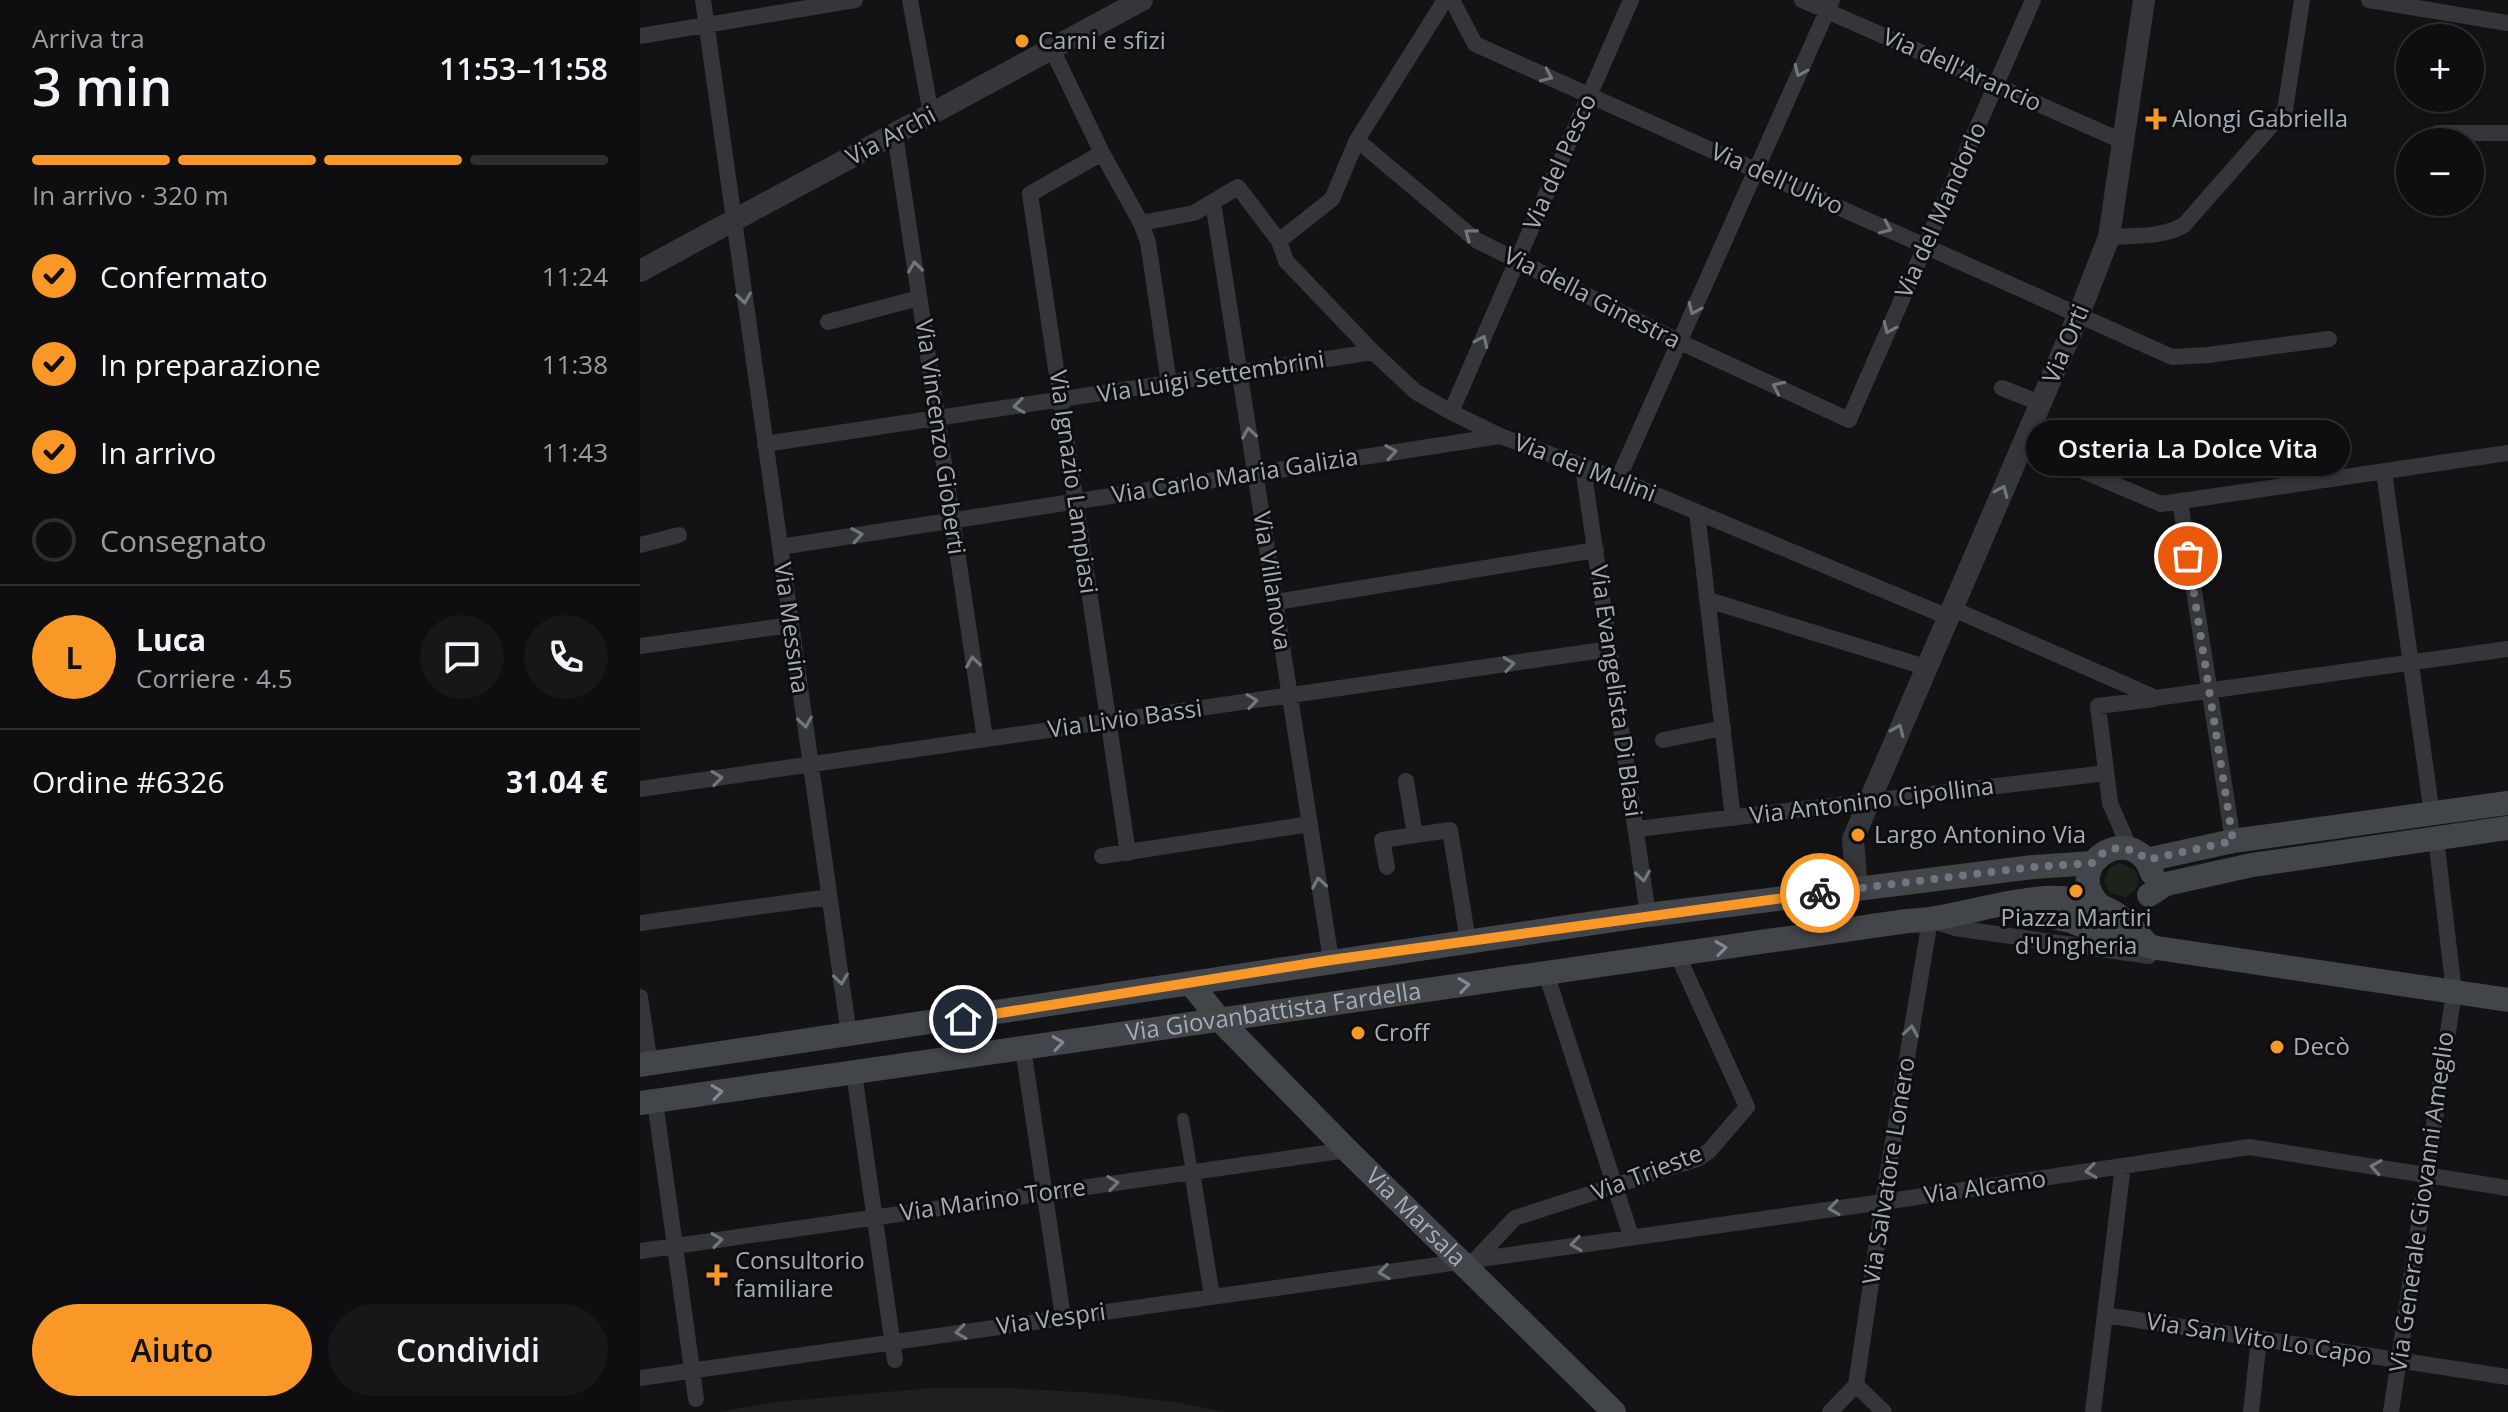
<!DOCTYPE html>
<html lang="it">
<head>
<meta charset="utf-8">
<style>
	:root { --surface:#0e0e10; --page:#171719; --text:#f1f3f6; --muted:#9b9c9f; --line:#2e2e30; --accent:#f99826 }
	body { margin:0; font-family:"Open Sans",sans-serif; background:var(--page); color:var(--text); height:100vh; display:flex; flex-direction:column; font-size:30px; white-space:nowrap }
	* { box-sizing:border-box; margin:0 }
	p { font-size:26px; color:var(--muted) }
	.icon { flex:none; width:44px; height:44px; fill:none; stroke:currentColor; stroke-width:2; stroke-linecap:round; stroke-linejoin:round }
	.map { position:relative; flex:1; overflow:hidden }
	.sheet { display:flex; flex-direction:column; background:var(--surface); width:640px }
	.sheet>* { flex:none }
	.fabs { position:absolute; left:1756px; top:24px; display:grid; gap:16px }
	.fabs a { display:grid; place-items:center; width:88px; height:88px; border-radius:50%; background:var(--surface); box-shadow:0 4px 12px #0003,0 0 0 2px var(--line); font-size:40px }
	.pin { position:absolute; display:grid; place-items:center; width:68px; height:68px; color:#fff; margin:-34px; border:4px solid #fff; border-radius:50%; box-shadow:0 2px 8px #0007 }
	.courier { position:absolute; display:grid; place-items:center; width:80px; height:80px; margin:-40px; border:6px solid #f99826; border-radius:50%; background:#fff; color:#222; box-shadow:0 2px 10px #0007 }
	.bubble { position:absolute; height:56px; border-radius:28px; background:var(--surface); box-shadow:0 4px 12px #0003,0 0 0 2px var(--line); font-size:26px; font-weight:600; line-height:56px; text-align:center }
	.head em { font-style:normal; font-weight:600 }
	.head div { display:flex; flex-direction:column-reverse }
	.head { display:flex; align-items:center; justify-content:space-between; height:136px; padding:0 32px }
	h1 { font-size:52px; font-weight:600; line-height:60px }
	.bar { display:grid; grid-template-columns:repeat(4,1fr); gap:12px 8px; align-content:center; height:96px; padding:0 32px }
	.bar i { height:10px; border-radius:6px; background:var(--line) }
	.bar .selected { background:var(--accent) }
	.bar p { grid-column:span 4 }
	.line { display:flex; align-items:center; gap:20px; padding:0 32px; border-top:2px solid var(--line) }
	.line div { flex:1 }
	.round { display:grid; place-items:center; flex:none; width:84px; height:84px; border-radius:42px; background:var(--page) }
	ol { padding:0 32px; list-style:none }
	li { display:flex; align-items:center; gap:24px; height:88px }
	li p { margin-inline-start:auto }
	li .icon { padding:8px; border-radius:50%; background:var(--accent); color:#111; stroke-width:4 }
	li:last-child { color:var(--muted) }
	li i { width:44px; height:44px; border:4px solid var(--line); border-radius:50% }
	.button { display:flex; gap:16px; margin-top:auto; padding:16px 32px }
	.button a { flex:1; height:92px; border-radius:48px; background:var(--accent); color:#111; font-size:32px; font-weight:600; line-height:92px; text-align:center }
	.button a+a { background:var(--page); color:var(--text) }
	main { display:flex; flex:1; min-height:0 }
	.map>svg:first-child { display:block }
</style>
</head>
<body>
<main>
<section class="sheet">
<div class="head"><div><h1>3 min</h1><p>Arriva tra</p></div><em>11:53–11:58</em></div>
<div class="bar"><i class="selected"></i><i class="selected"></i><i class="selected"></i><i></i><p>In arrivo · 320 m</p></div>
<ol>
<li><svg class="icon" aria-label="check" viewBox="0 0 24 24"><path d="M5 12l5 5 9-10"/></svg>Confermato<p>11:24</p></li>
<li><svg class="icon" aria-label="check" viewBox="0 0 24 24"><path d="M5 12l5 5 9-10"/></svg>In preparazione<p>11:38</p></li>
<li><svg class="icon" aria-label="check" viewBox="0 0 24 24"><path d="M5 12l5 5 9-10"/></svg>In arrivo<p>11:43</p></li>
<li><i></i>Consegnato</li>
</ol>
<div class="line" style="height:144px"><b class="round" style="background:var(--accent);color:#111">L</b><div><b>Luca</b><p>Corriere · 4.5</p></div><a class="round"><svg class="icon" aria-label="chat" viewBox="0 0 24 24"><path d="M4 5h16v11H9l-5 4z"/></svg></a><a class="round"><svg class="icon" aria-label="phone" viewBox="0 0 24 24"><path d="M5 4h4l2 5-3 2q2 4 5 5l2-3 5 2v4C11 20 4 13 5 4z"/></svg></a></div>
<div class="line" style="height:104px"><div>Ordine #6326</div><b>31.04 €</b></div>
<div class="button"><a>Aiuto</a><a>Condividi</a></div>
</section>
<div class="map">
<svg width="1868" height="1412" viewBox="0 0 1868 1412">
	<rect width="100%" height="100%" fill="#131315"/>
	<path fill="#1f1f22" d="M290,1388H369L457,1393L535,1402L584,1412H79L135,1402Z"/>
	<path fill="#1b231b" d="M1480,863L1495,870C1501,881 1498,892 1485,897L1470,893L1464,883L1469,868Z"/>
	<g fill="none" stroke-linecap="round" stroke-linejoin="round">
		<path stroke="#34363a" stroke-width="12" d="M543,1119L552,1172"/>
		<path stroke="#34363a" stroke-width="16" d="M63,0L209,1035
			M270,0L291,114
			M812,0L835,44L1532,357L1568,355L1689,339
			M1162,0L1482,141
			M1729,0L1868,23
			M0,36L215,0
			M412,49L462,153L501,223L508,242L529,384
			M1798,133H1868
			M255,134L345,739
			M717,140L836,240L1040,342L1209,420L1393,0
			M462,153L390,194L488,853
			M573,202L691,960
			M501,223L554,213L598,187L639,241L692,199L717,140L805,0
			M1469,237C1494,235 1522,238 1544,225L1645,110L1662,0
			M639,241L646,261L733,352L776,392L811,412L860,436L978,479L1308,617
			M188,322L279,298
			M1362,388L1400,403
			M811,412L991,0
			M125,444L733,352
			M1382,445L1521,504L1868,453
			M943,467L1008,915
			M1744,472L1792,814
			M978,479L1192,0
			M1540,501L1593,841
			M1057,512L1093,818
			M0,545L39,535
			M140,547L860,436
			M1068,600L1285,667
			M636,602L956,550
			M1311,608L1516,698L1868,649
			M0,646L151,625
			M1023,740L1083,728
			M766,781L775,835L810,830L828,941
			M0,789L970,649
			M997,829L1466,773
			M1490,849L1470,803L1458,706L1514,699
			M462,856L670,824
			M747,867L742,840L775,835
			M0,923L189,897
			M906,973L991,1236
			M0,997L10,1064
			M383,1048L423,1317
			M214,1073L255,1360
			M15,1101L56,1399
			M552,1172L572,1296
			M0,1251L707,1150
			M836,1259L875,1218L1057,1159L1069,1151L1107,1107L1037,954
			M1465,1315L1868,1377
			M0,1378L1243,1202L1609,1147L1868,1188
			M1216,1385L1244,1412
			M1190,1412L1216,1385L1243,1202L1290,920L1315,928L1509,956
			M1453,1412L1483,1166
			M1611,1412L1619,1339
			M1751,1412L1814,992L1796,838"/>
		<path stroke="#34363a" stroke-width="22" d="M0,271L502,0
			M1217,889L1213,839L1439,314L1469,237L1504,0"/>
		<g stroke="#42454a" stroke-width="24">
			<path d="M1506,860L1593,841L1868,803"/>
			<path d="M1509,895L1526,884L1612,865L1868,828"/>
			<path d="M1463,908C1415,868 1493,816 1512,873"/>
			<path d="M1380,910L1431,921L1472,937L1517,948L1868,1000"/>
			<path id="s1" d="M551,984L580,1020L707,1150L974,1412"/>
			<path d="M0,1065L1008,915L1393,867L1453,863"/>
			<path id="s2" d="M0,1103L1267,921C1332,919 1408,877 1471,911C1485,918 1497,933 1508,945"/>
		</g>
	</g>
	<defs><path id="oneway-chevron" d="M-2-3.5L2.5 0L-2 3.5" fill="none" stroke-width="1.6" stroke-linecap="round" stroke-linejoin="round" transform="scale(2)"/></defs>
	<g stroke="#72777e">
		<use href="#oneway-chevron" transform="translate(1160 71) rotate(114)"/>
		<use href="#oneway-chevron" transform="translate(907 76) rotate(24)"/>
		<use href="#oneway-chevron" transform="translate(1246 228) rotate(24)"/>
		<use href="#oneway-chevron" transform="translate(830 234) rotate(-143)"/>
		<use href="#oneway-chevron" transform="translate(275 267) rotate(-98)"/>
		<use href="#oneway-chevron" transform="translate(104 298) rotate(82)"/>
		<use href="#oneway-chevron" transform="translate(1054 309) rotate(114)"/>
		<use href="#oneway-chevron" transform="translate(1249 328) rotate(114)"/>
		<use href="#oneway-chevron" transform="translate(842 341) rotate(-66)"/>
		<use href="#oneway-chevron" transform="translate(1138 387) rotate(-155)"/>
		<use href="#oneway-chevron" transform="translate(379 406) rotate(172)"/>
		<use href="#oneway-chevron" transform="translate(609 433) rotate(-99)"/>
		<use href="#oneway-chevron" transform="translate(751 452) rotate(-9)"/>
		<use href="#oneway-chevron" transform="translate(1362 491) rotate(-67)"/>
		<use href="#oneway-chevron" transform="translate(217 535) rotate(-9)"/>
		<use href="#oneway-chevron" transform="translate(333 662) rotate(-98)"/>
		<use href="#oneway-chevron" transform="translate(869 664) rotate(-8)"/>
		<use href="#oneway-chevron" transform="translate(612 701) rotate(-8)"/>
		<use href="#oneway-chevron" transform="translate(165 722) rotate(82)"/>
		<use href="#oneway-chevron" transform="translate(1258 730) rotate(-67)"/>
		<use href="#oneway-chevron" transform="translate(77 778) rotate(-8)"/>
		<use href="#oneway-chevron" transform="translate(1003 876) rotate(82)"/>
		<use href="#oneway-chevron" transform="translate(679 883) rotate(-99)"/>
		<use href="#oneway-chevron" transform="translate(201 979) rotate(82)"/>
		<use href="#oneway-chevron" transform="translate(1271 1031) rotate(-81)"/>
		<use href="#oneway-chevron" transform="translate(1736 1167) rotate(-171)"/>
		<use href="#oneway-chevron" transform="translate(1451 1171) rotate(172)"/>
		<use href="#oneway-chevron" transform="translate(473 1183) rotate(-8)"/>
		<use href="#oneway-chevron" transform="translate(1194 1208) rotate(172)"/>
		<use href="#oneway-chevron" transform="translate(77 1240) rotate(-8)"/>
		<use href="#oneway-chevron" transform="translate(936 1244) rotate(172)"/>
		<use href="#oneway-chevron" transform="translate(744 1272) rotate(172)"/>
		<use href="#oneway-chevron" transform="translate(321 1332) rotate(172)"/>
	</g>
	<g stroke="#828890">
		<use href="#oneway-chevron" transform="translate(1081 948) rotate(-8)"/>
		<use href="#oneway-chevron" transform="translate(824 985) rotate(-8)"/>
		<use href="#oneway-chevron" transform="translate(418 1043) rotate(-8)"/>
		<use href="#oneway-chevron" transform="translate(77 1092) rotate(-8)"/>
	</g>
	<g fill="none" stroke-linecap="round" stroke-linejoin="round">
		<path stroke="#71767e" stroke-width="8" stroke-dasharray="0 14.4" d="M1180,893L1393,867L1453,863L1465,851L1481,847L1499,853L1506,860L1593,841L1548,556"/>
		<path stroke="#f99826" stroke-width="10" d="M323,1019L691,960L1180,893"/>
	</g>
	<g fill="#f99826" stroke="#0e0e10" stroke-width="3">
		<circle cx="382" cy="41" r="8"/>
		<path d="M1512 107h8v8h8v8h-8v8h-8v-8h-8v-8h8z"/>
		<circle cx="1218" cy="835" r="8"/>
		<circle cx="1436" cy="891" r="8"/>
		<circle cx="718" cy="1033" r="8"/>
		<circle cx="1637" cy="1047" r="8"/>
		<path d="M73 1263h8v8h8v8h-8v8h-8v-8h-8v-8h8z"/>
	</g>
	<g text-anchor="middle" stroke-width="6" stroke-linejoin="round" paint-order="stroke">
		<g font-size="24" fill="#a4acb6" stroke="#0e0e10" text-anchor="start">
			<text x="398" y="49">Carni e sfizi</text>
			<text x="1532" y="127">Alongi Gabriella</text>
			<text x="1234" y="843">Largo Antonino Via</text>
			<text x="1436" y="926" text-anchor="middle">Piazza Martiri<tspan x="1436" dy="28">d'Ungheria</tspan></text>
			<text x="734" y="1041">Croff</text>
			<text x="1653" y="1055">Decò</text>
			<text x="95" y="1269">Consultorio<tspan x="95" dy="28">familiare</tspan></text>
		</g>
		<g font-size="24" fill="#a4acb6" stroke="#0e0e10">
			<text transform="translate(1322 70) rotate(24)" y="8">Via dell'Arancio</text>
			<text transform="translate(251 136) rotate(-28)" y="8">Via Archi</text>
			<text transform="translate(920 162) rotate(-66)" y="8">Via del Pesco</text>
			<text transform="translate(1137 179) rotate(24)" y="8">Via dell'Ulivo</text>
			<text transform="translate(1301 210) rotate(-66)" y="8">Via del Mandorlo</text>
			<text transform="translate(952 298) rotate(27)" y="8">Via della Ginestra</text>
			<text transform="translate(1426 344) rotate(-67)" y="8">Via Orti</text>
			<text transform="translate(571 377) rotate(-9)" y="8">Via Luigi Settembrini</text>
			<text transform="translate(300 437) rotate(82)" y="8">Via Vincenzo Gioberti</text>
			<text transform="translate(945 468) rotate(21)" y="8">Via dei Mulini</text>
			<text transform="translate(595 476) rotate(-9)" y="8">Via Carlo Maria Galizia</text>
			<text transform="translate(433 482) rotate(82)" y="8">Via Ignazio Lampiasi</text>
			<text transform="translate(632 581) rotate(81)" y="8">Via Villanova</text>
			<text transform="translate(151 628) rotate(82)" y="8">Via Messina</text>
			<text transform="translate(976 691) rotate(82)" y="8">Via Evangelista Di Blasi</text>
			<text transform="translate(485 719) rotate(-8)" y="8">Via Livio Bassi</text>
			<text transform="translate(1232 801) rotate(-7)" y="8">Via Antonino Cipollina</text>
			<text dy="8" stroke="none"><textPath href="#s2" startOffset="640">Via Giovanbattista Fardella</textPath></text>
			<text transform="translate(1249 1171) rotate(-81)" y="8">Via Salvatore Lonero</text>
			<text transform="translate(1007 1173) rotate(-21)" y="8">Via Trieste</text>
			<text transform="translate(1345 1187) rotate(-8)" y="8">Via Alcamo</text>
			<text transform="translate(353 1200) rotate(-8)" y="8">Via Marino Torre</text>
			<text transform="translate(1782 1202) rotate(-82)" y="8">Via Generale Giovanni Ameglio</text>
			<text dy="8" stroke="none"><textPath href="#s1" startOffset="324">Via Marsala</textPath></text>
			<text transform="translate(411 1319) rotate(-8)" y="8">Via Vespri</text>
			<text transform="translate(1619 1339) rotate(9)" y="8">Via San Vito Lo Capo</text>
		</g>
	</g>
</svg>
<div class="fabs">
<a>+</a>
<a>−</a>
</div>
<div class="pin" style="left:1548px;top:556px;background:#ea580c"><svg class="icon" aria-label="bag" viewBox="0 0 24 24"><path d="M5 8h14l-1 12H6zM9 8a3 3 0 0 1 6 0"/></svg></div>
<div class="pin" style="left:323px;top:1019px;background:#1f2937"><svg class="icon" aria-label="home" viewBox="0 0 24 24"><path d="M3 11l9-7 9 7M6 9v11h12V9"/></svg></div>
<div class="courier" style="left:1180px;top:893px"><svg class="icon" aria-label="bike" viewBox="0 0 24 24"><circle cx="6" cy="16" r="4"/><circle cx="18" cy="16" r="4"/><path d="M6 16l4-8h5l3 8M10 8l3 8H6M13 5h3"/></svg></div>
<div class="bubble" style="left:1386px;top:420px;width:324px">Osteria La Dolce Vita</div>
</div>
</main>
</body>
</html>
